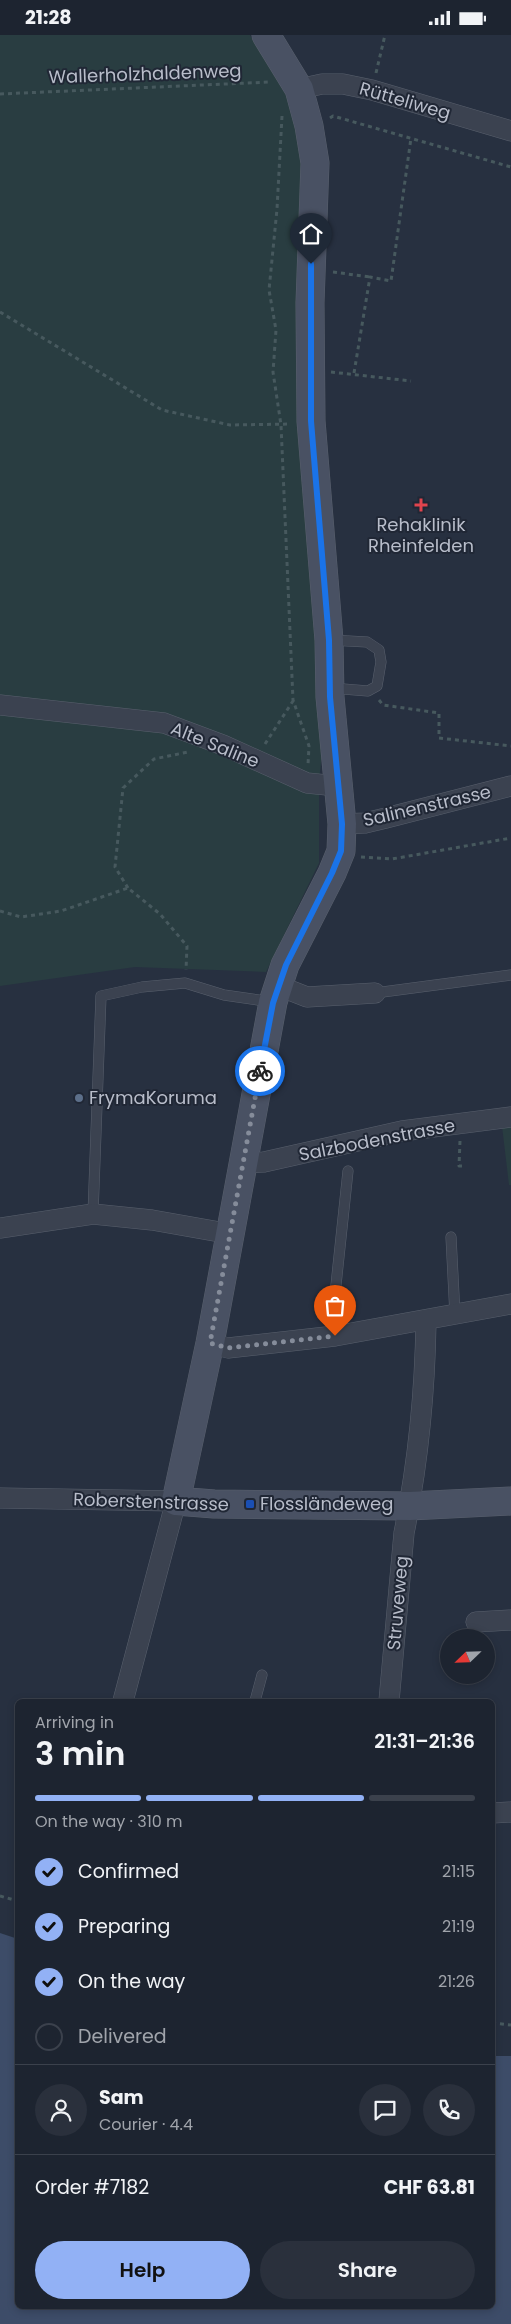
<!DOCTYPE html>
<html lang="en">
<head>
<meta charset="utf-8">
<style>
	:root { --surface:#1d2430; --page:#2a303c; --text:#f1f3f6; --muted:#a0a4ab; --line:#3b414c; --accent:#92b1f5 }
	body { margin:0; font-family:Poppins,sans-serif; background:var(--page); color:var(--text); height:100vh; display:flex; flex-direction:column; font-size:19px; white-space:nowrap }
	* { box-sizing:border-box; margin:0 }
	p { font-size:16px; color:var(--muted) }
	.icon { flex:none; width:28px; height:28px; fill:none; stroke:currentColor; stroke-width:2; stroke-linecap:round; stroke-linejoin:round }
	.map { position:relative; flex:1; overflow:hidden }
	.details { position:absolute; left:15px; top:1664px; width:480px; height:610px; display:flex; flex-direction:column; background:var(--surface); border-radius:8px; box-shadow:0 2px 8px #0003,0 0 0 1px var(--line) }
	.details>* { flex:none }
	.needle { width:32px; rotate:247deg }
	.tools { position:absolute; left:440px; top:1594px; display:grid; gap:10px }
	.tools a { display:grid; place-items:center; width:55px; height:55px; border-radius:50%; background:var(--surface); box-shadow:0 2px 8px #0003,0 0 0 1px var(--line); font-size:25px }
	.pin { position:absolute; display:grid; place-items:center; width:42px; height:42px; color:#fff; margin:-51px -21px; border-radius:50% 50% 50% 0; rotate:-45deg; box-shadow:0 0 5px #0007 }
	.pin .icon { rotate:45deg }
	.courier { position:absolute; display:grid; place-items:center; width:50px; height:50px; margin:-25px; border:4px solid #1a73e8; border-radius:50%; background:#fff; color:#222; box-shadow:0 1px 6px #0007 }
	.summary em { font-style:normal; font-weight:600 }
	.summary div { display:flex; flex-direction:column-reverse }
	.summary { display:flex; align-items:center; justify-content:space-between; height:85px; padding:0 20px }
	h1 { font-size:32px; font-weight:600; line-height:38px }
	.bar { display:grid; grid-template-columns:repeat(4,1fr); gap:8px 5px; align-content:center; height:60px; padding:0 20px }
	.bar i { height:6px; border-radius:4px; background:var(--line) }
	.bar .on { background:var(--accent) }
	.bar p { grid-column:span 4 }
	.line { display:flex; align-items:center; gap:12px; padding:0 20px; border-top:1px solid var(--line) }
	.line div { flex:1 }
	.round { display:grid; place-items:center; flex:none; width:52px; height:52px; border-radius:26px; background:var(--page) }
	ol { padding:0 20px; list-style:none }
	li { display:flex; align-items:center; gap:15px; height:55px }
	li p { margin-inline-start:auto }
	li .icon { padding:5px; border-radius:50%; background:var(--accent); color:#111; stroke-width:4 }
	li:last-child { color:var(--muted) }
	li i { width:28px; height:28px; border:2px solid var(--line); border-radius:50% }
	.primary-button { display:flex; gap:10px; margin-top:auto; padding:10px 20px }
	.primary-button a { flex:1; height:58px; border-radius:30px; background:var(--accent); color:#111; font-size:20px; font-weight:600; line-height:58px; text-align:center }
	.primary-button a+a { background:var(--page); color:var(--text) }
	.status { display:flex; justify-content:space-between; align-items:center; height:35px; padding:0 25px; background:var(--surface); direction:ltr }
	.status svg { height:14px; fill:currentColor }
	.map>svg:first-child { display:block }
</style>
</head>
<body>
<div class="status"><b>21:28</b><svg viewBox="0 0 49 12"><path d="M0 12V9h3v3zM5 12V6h3v6zM10 12V3h3v9zM15 12V0h3v12zM26 1h20v11H26zM47 4h2v5h-2z"/></svg></div>
<div class="map">
<svg width="511" height="2289" viewBox="0 0 511 2289">
	<rect width="100%" height="100%" fill="#273040"/>
	<path fill="#293d41" d="M0,0H250L288,63L301,110L323,710L319,746V828L266,937L135,932L0,951Z
		M511,1090V1150H509L502,1091Z"/>
	<path fill="#3d4c68" d="M0,1898L18,1904V2271H492L493,2021H511V2289H0Z"/>
	<g fill="none" stroke-linecap="round" stroke-linejoin="round">
		<defs>
			<path id="lane" d="M330,605L367,607L379,615L381,627L377,651L368,656L331,653
				M375,958L511,940
				M93,1179L101,961L142,952L185,948L224,960L272,967
				M451,1202L455,1280
				M335,1301L332,1288L348,1136
				M255,1666L262,1640"/>
			<path id="street" d="M299,54L322,49H343L372,55L511,96
				M0,670L164,688L223,710L307,748L337,751
				M342,789L365,788L386,783L511,751
				M279,951L307,962L375,958
				M244,1128L264,1127L402,1096L511,1082
				M0,1193L93,1179L152,1185L231,1199
				M210,1308L228,1313L335,1301L511,1269
				M0,1463L176,1466L123,1666
				M476,1587L511,1585
				M389,1666L404,1498C418,1428 425,1357 426,1286
				M492,1778L511,1777"/>
			<path id="secondary" d="M266,0L299,54L309,91L315,128L310,268L311,386L329,605L330,662L342,789L341,816L332,838L285,930L273,967L210,1308L176,1466L214,1469L410,1471L511,1466"/>
		</defs>
		<use href="#lane" stroke="#59606d" stroke-width="11"/>
		<use href="#street" stroke="#59606d" stroke-width="21"/>
		<use href="#secondary" stroke="#59606d" stroke-width="29"/>
		<path stroke="#47595e" stroke-width="3" stroke-dasharray="4 4" stroke-linecap="butt" d="M376,38L385,0
			M0,59L270,47
			M282,81L277,174L269,255L276,295L273,337L281,390L293,665L309,711L308,730
			M330,83L333,81L511,132
			M333,237L370,242
			M0,277L162,375L230,390L291,389
			M331,337L411,346
			M354,338L370,242L391,246L411,103
			M379,665L383,670L439,678V703L511,711
			M265,709L293,666
			M361,822L392,824L511,803
			M128,853L115,832L123,753L154,724L188,717
			M0,876L21,882L61,876L128,853L160,879L187,911L186,935
			M460,1106L459,1131H462
			M0,1861L18,1866
			M492,1988L511,1990"/>
		<use href="#lane" stroke="#3b4250" stroke-width="10"/>
		<use href="#street" stroke="#3b4250" stroke-width="20"/>
		<use href="#secondary" stroke="#495163" stroke-width="28"/>
	</g>
	<g fill="none" stroke-linecap="round" stroke-linejoin="round">
		<path stroke="#858c9a" stroke-width="5" stroke-dasharray="0 9" d="M260,1036L210,1308L228,1313L335,1301"/>
		<path stroke="#1a73e8" stroke-width="6" d="M260,1036L273,968L286,930L332,838L341,816L342,789L330,662L329,605L311,386V229"/>
	</g>
	<path fill="#e0444e" stroke="#202735" stroke-width="2" d="M418.5 462.5h5v5h5v5h-5v5h-5v-5h-5v-5h5z"/>
	<circle fill="#5c6f8a" stroke="#202735" stroke-width="2" cx="79" cy="1063" r="5"/>
	<rect fill="#1a4fb4" stroke="#202735" stroke-width="2" x="245" y="1464" width="10" height="10" rx="2.5"/>
	<g text-anchor="middle" stroke-width="4" stroke-linejoin="round" paint-order="stroke">
		<g font-size="18" fill="#b8bdca" stroke="#202735">
			<text transform="translate(145 39) rotate(-2)" y="6">Wallerholzhaldenweg</text>
			<text transform="translate(405 66) rotate(16)" y="6">Rütteliweg</text>
			<text transform="translate(215 710) rotate(22)" y="6">Alte Saline</text>
			<text transform="translate(427 771) rotate(-13)" y="6">Salinenstrasse</text>
			<text transform="translate(377 1105) rotate(-11)" y="6">Salzbodenstrasse</text>
			<text transform="translate(151 1467) rotate(2)" y="6">Roberstenstrasse</text>
			<text transform="translate(398 1568) rotate(-85)" y="6">Struveweg</text>
		</g>
		<g font-size="18" fill="#b8bdca" stroke="#202735" text-anchor="start">
			<text x="421" y="496" text-anchor="middle">Rehaklinik<tspan x="421" dy="21">Rheinfelden</tspan></text>
			<text x="89" y="1069">FrymaKoruma</text>
			<text x="260" y="1475">Flossländeweg</text>
		</g>
	</g>
</svg>
<div class="tools">
<a><svg class="needle" viewBox="-14 -14 28 28"><path d="M0-13l5 13h-10z" fill="#e53935"/><path d="M0 13l5-13h-10z" fill="#a0a4ab"/></svg></a>
</div>
<div class="pin" style="left:335px;top:1301px;background:#ea580c"><svg class="icon" aria-label="bag" viewBox="0 0 24 24"><path d="M5 8h14l-1 12H6zM9 8a3 3 0 0 1 6 0"/></svg></div>
<div class="pin" style="left:311px;top:229px;background:#1f2937"><svg class="icon" aria-label="home" viewBox="0 0 24 24"><path d="M3 11l9-7 9 7M6 9v11h12V9"/></svg></div>
<div class="courier" style="left:260px;top:1036px"><svg class="icon" aria-label="bike" viewBox="0 0 24 24"><circle cx="6" cy="16" r="4"/><circle cx="18" cy="16" r="4"/><path d="M6 16l4-8h5l3 8M10 8l3 8H6M13 5h3"/></svg></div>
<section class="details">
<div class="summary"><div><h1>3 min</h1><p>Arriving in</p></div><em>21:31–21:36</em></div>
<div class="bar"><i class="on"></i><i class="on"></i><i class="on"></i><i></i><p>On the way · 310 m</p></div>
<ol>
<li><svg class="icon" aria-label="check" viewBox="0 0 24 24"><path d="M5 12l5 5 9-10"/></svg>Confirmed<p>21:15</p></li>
<li><svg class="icon" aria-label="check" viewBox="0 0 24 24"><path d="M5 12l5 5 9-10"/></svg>Preparing<p>21:19</p></li>
<li><svg class="icon" aria-label="check" viewBox="0 0 24 24"><path d="M5 12l5 5 9-10"/></svg>On the way<p>21:26</p></li>
<li><i></i>Delivered</li>
</ol>
<div class="line" style="height:90px"><a class="round"><svg class="icon" aria-label="person" viewBox="0 0 24 24"><circle cx="12" cy="8" r="4"/><path d="M4 21q1-7 8-7t8 7"/></svg></a><div><b>Sam</b><p>Courier · 4.4</p></div><a class="round"><svg class="icon" aria-label="chat" viewBox="0 0 24 24"><path d="M4 5h16v11H9l-5 4z"/></svg></a><a class="round"><svg class="icon" aria-label="phone" viewBox="0 0 24 24"><path d="M5 4h4l2 5-3 2q2 4 5 5l2-3 5 2v4C11 20 4 13 5 4z"/></svg></a></div>
<div class="line" style="height:65px"><div>Order #7182</div><b>CHF 63.81</b></div>
<div class="primary-button"><a>Help</a><a>Share</a></div>
</section>
</div>
</body>
</html>
